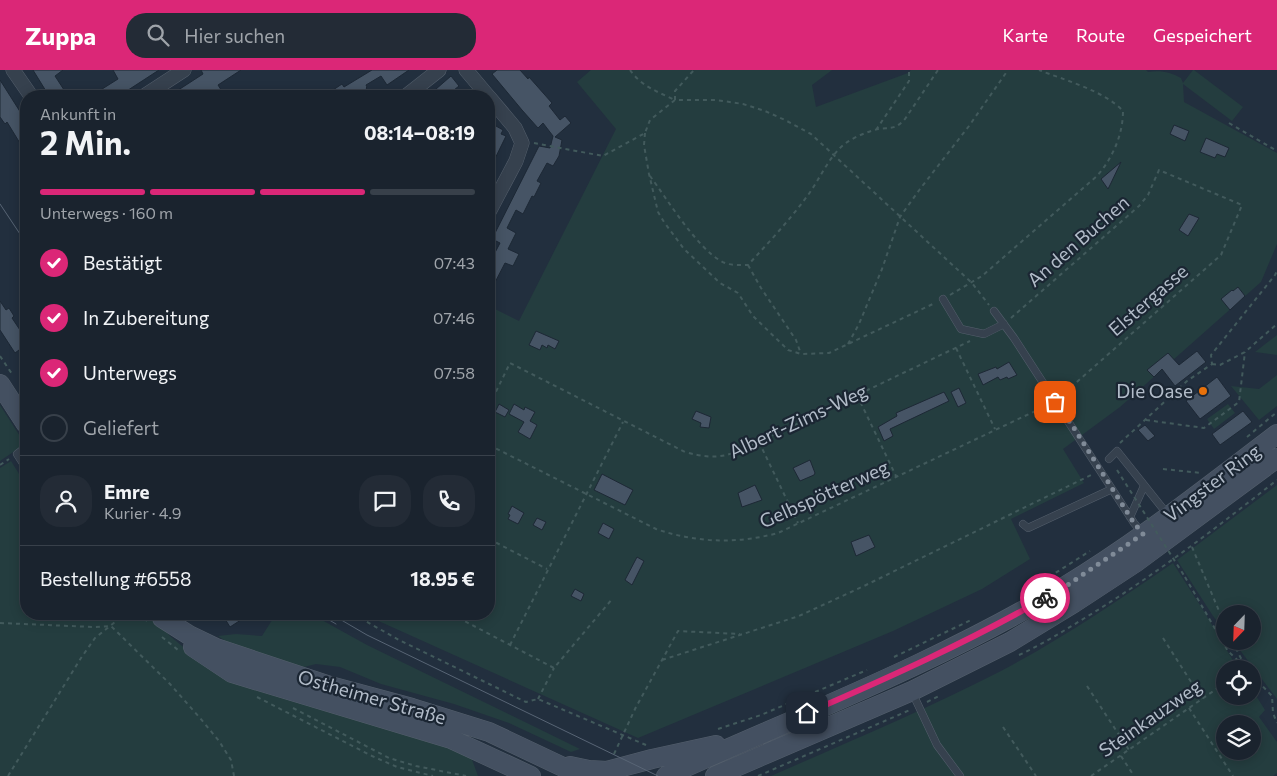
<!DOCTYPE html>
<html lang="de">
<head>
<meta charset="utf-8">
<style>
	:root { --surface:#1a232e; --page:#232b36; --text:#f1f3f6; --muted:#9fa4aa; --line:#38404a; --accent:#db2777 }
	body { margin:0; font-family:Commissioner,sans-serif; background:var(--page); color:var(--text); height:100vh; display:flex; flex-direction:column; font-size:19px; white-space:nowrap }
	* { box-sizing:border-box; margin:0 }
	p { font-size:16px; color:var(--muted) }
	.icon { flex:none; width:28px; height:28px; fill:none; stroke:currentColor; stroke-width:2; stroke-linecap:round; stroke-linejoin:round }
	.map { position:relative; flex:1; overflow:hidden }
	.sheet { position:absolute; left:20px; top:20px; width:475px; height:530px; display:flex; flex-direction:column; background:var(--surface); border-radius:20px; box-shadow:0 2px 12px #0003,0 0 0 1px var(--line) }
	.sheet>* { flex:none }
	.needle { width:32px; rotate:203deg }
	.fabs { position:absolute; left:1216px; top:535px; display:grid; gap:10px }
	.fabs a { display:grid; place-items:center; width:45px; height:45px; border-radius:50%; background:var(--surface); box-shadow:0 2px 12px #0003,0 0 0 1px var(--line); font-size:25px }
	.pin { position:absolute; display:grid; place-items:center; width:42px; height:42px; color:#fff; margin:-21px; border-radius:10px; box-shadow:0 2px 8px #0006 }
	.courier { position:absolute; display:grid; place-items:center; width:50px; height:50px; margin:-25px; border:4px solid #db2777; border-radius:50%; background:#fff; color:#222; box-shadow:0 1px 6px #0007 }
	.overview em { font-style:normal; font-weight:700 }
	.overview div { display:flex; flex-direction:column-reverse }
	.overview { display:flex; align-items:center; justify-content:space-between; height:85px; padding:0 20px }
	h1 { font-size:32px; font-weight:700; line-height:38px }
	.bar { display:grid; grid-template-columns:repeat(4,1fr); gap:8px 5px; align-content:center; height:60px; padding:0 20px }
	.bar i { height:6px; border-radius:4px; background:var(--line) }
	.bar .on { background:var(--accent) }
	.bar p { grid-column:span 4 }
	.line { display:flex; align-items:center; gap:12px; padding:0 20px; border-top:1px solid var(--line) }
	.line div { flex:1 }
	.round { display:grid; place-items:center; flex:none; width:52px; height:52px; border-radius:20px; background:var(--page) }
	ol { padding:0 20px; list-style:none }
	li { display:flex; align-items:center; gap:15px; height:55px }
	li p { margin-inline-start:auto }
	li .icon { padding:5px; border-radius:50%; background:var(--accent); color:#fff; stroke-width:4 }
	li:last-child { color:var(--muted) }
	li i { width:28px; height:28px; border:2px solid var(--line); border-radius:50% }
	header { display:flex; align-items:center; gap:30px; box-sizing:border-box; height:70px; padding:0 25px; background:var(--accent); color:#fff }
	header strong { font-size:24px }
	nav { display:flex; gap:28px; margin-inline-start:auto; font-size:18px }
	.search { width:350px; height:45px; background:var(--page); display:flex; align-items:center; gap:12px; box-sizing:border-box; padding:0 18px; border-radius:20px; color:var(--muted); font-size:19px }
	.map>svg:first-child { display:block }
</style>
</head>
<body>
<header>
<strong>Zuppa</strong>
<div class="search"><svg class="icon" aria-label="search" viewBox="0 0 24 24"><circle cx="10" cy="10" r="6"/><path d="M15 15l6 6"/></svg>Hier suchen</div>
<nav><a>Karte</a><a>Route</a><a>Gespeichert</a></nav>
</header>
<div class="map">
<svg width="1277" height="706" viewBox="0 0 1277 706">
	<rect width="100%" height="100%" fill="#222f3e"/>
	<path fill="#243d3f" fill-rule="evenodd" d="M591,0H832L812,15L816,37L908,3L911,0H1146L1148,2C1161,0 1170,2 1181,8L1183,13L1193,0H1194L1243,37L1232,51L1183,14L1184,32L1277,83V174L1261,212L1120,337L1063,379L1084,413L1011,449L1030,489L982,519L893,561L638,668L363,544H489V236L519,251L616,59L577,12Z
		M1277,265V285L1255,282Z
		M1277,305V336L1259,350L1231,316L1259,319Z
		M1228,334L1235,343L1214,359L1207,349Z
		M0,335L25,374L0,391Z
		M11,391L26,415V544H149L170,566L199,590L470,684L478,706H0V398Z
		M1277,415V629L1233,571H1252V544H1225V561L1213,546L1177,490Z
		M1173,493L1205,543L1238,599H1225V626H1252L1253,621L1265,640L1259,647L1277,672V703L1273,706H771C848,672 925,640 999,602C1060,570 1116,532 1173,493ZM1225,654H1252V681H1225Z
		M271,544H311L367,575L580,679L571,682L509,653L454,634L381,614L340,597L316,594L304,597L287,593L233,576L218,566L236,564L262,566L274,547Z"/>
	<path fill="#465465" stroke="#1d2835" d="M33,0H63L55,6L68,26H49Z
		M113,0H159L119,26H91L118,9Z
		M201,0H241L218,15L225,26H210L207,22L200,26H169L203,4Z
		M372,0H409L387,15L381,6L366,15L367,17L366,18L372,26H324L342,14L344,17Z
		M497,0H520L528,9L529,7L552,33L549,36L560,50L565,46L571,53L555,67L562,70L559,86L553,96L547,93L537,111L541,113L534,127L532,126L523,144L516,140L507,158L516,163L508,179L519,184L513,196L505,193L489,224V194L500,173L492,169L539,76L550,78L553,66L543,53L538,58L522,40L492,4Z
		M451,6L459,16L454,20L460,26H428Z
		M0,10L26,51V83L7,52L5,54L0,47Z
		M489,52L503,60L501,64L506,66L489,101Z
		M1174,55L1189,61L1185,71L1170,64Z
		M1206,68L1229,78L1225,87L1217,84L1215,88L1200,82Z
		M1121,92L1111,113L1108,119L1101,109Z
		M1189,144L1199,148L1188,166L1179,160Z
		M1238,217L1245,226L1230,240L1221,229L1232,220L1233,221Z
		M0,231L6,240L9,238L14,246L12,248L26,269V292L19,280L15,283L0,260Z
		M536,261L559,271L555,279L548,275L547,278L542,275L540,280L529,275Z
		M1197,281L1206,292L1175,316L1162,299L1154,307L1147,300L1168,283L1179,295Z
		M1009,292L1017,305L1008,309L1007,307L1000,310L998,307L983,315L978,304L996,297L997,299Z
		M1217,307L1231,326L1200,349L1186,331Z
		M959,318L966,333L958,337L951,322Z
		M944,322L949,331L890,359L893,366L884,371L878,357L897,346L896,343Z
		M499,334L509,340L505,347L495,342Z
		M514,334L524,340L525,337L535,342L530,351L537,355L530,369L518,362L524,352L509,344Z
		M696,341L711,347L709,358L700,357L701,353L692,349Z
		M1243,341L1252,352L1220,375L1212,364Z
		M1145,355L1155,366L1148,371L1138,360Z
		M810,390L815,403L814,405L800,411L793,398Z
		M602,404L633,420L625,435L594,420Z
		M755,415L762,430L742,437L738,423Z
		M512,436L524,443L518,454L508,449L510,445L508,444Z
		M537,448L546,452L542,460L533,455Z
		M603,453L614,459L609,469L598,463Z
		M869,465L875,477L856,486L851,472Z
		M637,487L644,491L632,515L625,510Z
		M575,519L584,524L581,531L571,526Z
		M222,544H250L230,557Z"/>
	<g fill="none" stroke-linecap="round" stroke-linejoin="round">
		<defs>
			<path id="lane" d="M943,229L961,259L984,264L1004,254
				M994,241L1014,268L1134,453L1142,463
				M26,377L17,384L26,398
				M1109,389L1117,381L1168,445
				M1130,447L1144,416
				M1023,454L1028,458L1112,419
				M912,622L937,675L960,706"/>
			<path id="street" d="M13,0L31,26
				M466,0L488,26
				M144,26L184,0
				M406,26L439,0
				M489,27L515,58L522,73L516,91L489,142"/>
			<path id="secondary" d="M0,314L26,354
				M162,548L189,565L216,578L330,616L412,638L489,662L582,706
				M193,577L232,603L451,669L531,706
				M570,696L589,700L607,701L652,689L716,675
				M666,706C799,646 937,593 1062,518C1137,473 1207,417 1277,364
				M715,706L912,621L1010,572L1074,533L1135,493L1277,388"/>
		</defs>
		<use href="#lane" stroke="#545f6c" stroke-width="8"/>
		<use href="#street" stroke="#545f6c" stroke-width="15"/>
		<use href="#secondary" stroke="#545f6c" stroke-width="20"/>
		<path stroke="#425a5c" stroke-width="2" stroke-dasharray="4 4" stroke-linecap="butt" d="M630,0C641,16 658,22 675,30
			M675,30V21L694,0
			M1229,53L1277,81
			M876,60L909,11V0
			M645,63L644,75L649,104L658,142L664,152L684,179L720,213L738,223L753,246L788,280L801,284L829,283L935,233
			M534,73L603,86L645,63L650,50L675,30H716L743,34L765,41L785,50L811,64L972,213L989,235
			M650,106C667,129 697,178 721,191C729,196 739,195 748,195C768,173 790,150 808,125C819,110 827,91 840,78C849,69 862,64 874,60C889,56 893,62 905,49L938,0
			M748,195L761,218L796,270L801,284
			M950,225L982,206L1097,106C1112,89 1123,65 1123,41C1105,21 1064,10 1039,0
			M1011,248L1139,136L1148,125L1159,100L1242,135L1221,185L1062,325
			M848,274L859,254L882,199L900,147L920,119L969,56L1008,0
			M956,278L995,359
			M0,286L12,304
			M1212,294L1220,295L1245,282L1277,254
			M857,325L896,406
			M489,336L510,293L685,382C718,391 729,386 759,372L970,271
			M1146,350L1204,358L1239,332L1245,282
			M1247,367L1277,342
			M759,372L798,453
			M1120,373L1187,311L1212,294L1211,285L1275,205L1277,201
			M489,375L656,459C697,473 737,474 778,463L1048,335
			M0,395L9,389
			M1163,399L1201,403
			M489,469L547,499
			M1192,477L1225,555
			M1049,507L1090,481
			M1185,507L1228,581L1247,599
			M140,544L147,551
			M353,544L399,570L526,632L538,629L646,675
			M451,544L554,598L613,528
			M0,553L94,557L111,556L170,614L200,648L219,671L231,690L234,706
			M162,567L178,580
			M1163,568L1202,629
			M1232,571L1245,596
			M510,575L623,352
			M1019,585C1043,574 1065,560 1088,546C1155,505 1216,458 1277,410
			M894,587L973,549
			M662,590L799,546L864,516L1091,405
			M1252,605L1272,626L1273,643L1277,653
			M1087,616L1129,680
			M257,627L372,686L397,697L433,706
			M538,629L554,598
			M927,632L941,625
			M293,638L389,688L416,696L466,706
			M1189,638L1233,706
			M1003,657L1036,706
			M718,659L761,645L867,600
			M614,684L636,637L678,561L740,564
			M1121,686L1134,706
			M8,706L81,588L95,568L125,544
			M758,706L910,640
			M1091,706L1225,613"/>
		<use href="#lane" stroke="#36414e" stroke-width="7"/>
		<use href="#street" stroke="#36414e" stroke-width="14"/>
		<use href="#secondary" stroke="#445061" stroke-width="19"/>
		<path stroke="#586575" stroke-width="1" d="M0,134L26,173
			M319,544L336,554
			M331,544L367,565L658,706"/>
		<path stroke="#425a5c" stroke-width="2" stroke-dasharray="4 4" stroke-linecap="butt" d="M1117,400L1185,507"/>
	</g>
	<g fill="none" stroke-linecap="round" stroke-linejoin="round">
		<path stroke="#808b98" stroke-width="5" stroke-dasharray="0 9" d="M1045,528L1063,518L1143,464L1134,453L1072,355L1055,332"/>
		<path stroke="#db2777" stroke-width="6" d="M807,643C888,608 968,572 1045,528"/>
	</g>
	<circle fill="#e8710a" stroke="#1b2633" stroke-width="2" cx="1203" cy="321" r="5"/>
	<g text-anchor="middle" stroke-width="4.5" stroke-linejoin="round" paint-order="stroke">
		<g font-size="19" fill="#b2bcc9" stroke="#1b2633">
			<text transform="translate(1078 171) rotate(-41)" y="7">An den Buchen</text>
			<text transform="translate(1148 230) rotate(-41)" y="7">Elstergasse</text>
			<text transform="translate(798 351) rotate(-25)" y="7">Albert-Zims-Weg</text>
			<text transform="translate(1212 413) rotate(-37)" y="7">Vingster Ring</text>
			<text transform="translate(824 424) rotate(-24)" y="7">Gelbspötterweg</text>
			<text transform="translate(372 627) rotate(16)" y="7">Ostheimer Straße</text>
			<text transform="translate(1150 648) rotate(-35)" y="7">Steinkauzweg</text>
		</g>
		<g font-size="19" fill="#b2bcc9" stroke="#1b2633" text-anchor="end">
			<text x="1193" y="328">Die Oase</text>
		</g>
	</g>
</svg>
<div class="fabs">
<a><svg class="needle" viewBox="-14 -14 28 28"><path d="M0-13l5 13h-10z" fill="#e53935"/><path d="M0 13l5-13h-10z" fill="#9fa4aa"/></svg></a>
<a><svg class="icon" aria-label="locate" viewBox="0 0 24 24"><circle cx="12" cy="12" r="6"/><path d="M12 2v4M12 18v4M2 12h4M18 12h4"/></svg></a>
<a><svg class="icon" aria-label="layers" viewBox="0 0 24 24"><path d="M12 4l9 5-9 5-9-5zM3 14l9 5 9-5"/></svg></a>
</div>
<div class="pin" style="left:1055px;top:332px;background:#ea580c"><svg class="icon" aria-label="bag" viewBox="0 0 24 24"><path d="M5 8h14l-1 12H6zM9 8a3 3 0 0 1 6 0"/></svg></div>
<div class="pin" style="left:807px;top:643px;background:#1f2937"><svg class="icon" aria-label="home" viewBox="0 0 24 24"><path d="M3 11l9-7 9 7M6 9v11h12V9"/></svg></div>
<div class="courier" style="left:1045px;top:528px"><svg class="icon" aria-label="bike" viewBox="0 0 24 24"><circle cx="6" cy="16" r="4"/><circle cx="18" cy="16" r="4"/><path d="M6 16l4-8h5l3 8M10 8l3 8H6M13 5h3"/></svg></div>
<section class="sheet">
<div class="overview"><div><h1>2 Min.</h1><p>Ankunft in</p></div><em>08:14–08:19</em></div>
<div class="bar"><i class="on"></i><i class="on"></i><i class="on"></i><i></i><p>Unterwegs · 160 m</p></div>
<ol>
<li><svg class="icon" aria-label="check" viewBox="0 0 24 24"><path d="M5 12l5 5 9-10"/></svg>Bestätigt<p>07:43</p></li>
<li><svg class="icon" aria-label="check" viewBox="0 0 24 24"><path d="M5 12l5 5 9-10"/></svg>In Zubereitung<p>07:46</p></li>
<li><svg class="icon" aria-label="check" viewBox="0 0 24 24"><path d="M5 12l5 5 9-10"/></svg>Unterwegs<p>07:58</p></li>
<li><i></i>Geliefert</li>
</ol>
<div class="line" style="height:90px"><a class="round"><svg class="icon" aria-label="person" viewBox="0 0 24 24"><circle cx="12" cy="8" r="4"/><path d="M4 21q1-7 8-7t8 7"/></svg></a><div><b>Emre</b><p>Kurier · 4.9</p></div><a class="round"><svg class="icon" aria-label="chat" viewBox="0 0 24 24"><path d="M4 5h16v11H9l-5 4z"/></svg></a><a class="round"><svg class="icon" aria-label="phone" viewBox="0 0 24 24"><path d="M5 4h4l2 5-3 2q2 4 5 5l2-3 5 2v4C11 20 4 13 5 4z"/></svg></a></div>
<div class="line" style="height:65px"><div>Bestellung #6558</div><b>18.95 €</b></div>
</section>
</div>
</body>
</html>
